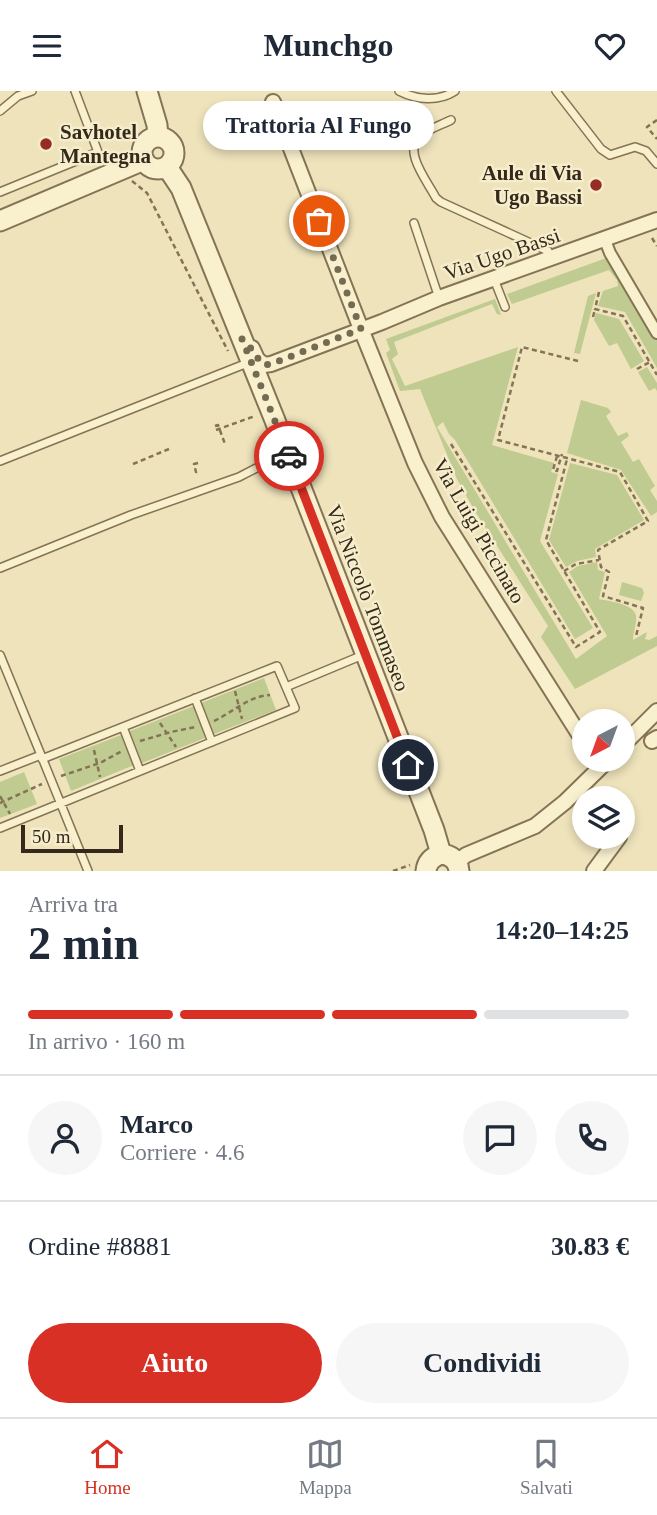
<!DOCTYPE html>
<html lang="it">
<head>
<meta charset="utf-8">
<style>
	:root { --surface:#fff; --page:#f6f6f7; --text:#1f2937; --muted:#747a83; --line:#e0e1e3; --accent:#d93025 }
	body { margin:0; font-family:"Times New Roman",serif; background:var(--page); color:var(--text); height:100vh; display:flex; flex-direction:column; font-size:26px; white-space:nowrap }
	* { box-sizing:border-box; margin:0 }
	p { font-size:23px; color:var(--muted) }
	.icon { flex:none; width:38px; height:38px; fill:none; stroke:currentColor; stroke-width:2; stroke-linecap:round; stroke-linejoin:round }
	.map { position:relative; height:780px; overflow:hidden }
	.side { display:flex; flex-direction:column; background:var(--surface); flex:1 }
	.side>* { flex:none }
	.needle { width:46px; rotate:221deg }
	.fabs { position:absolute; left:572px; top:618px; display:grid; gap:14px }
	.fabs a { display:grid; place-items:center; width:63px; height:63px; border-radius:50%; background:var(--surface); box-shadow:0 4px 10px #0003; font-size:35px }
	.scale { position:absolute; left:21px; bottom:18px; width:102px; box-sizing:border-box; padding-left:7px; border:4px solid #34291a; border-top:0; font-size:19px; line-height:24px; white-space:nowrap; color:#34291a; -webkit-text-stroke:5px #f5edcb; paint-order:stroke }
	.pin { position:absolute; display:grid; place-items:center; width:60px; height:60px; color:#fff; margin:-30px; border:4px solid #fff; border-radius:50%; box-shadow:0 2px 7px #0007 }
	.courier { position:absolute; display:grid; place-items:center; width:70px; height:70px; margin:-35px; border:5px solid #d93025; border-radius:50%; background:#fff; color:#222; box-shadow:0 2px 9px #0007 }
	.bubble { position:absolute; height:49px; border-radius:24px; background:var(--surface); box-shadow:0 4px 10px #0003; font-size:23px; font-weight:700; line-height:49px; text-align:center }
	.headline em { font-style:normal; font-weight:700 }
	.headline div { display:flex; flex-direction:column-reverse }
	.headline { display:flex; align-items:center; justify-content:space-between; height:119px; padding:0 28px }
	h1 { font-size:46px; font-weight:700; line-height:52px }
	.bar { display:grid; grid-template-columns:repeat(4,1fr); gap:10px 7px; align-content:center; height:84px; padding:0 28px }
	.bar i { height:9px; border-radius:5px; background:var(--line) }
	.bar .active { background:var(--accent) }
	.bar p { grid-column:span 4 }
	.line { display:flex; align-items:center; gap:18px; padding:0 28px; border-top:2px solid var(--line) }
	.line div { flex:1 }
	.round { display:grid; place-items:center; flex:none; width:74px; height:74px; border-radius:37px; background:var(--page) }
	.cta { display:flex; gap:14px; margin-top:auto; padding:14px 28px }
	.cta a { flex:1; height:80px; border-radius:42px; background:var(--accent); color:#fff; font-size:28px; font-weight:700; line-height:80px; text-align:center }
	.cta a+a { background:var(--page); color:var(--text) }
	header { display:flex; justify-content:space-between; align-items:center; height:91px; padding:0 28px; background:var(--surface); font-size:32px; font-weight:700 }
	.tab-bar { display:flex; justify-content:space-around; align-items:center; height:98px; border-top:2px solid var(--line); background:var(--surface); font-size:19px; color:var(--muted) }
	.tab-bar a { display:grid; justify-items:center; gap:4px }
	.tab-bar .active { color:var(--accent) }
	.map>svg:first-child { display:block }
</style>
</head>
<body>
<header><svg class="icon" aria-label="menu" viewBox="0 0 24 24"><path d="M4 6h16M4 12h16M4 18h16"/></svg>Munchgo<svg class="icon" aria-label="heart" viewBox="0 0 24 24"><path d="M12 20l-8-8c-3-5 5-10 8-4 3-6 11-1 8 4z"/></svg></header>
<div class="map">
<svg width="657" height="780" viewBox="0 0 657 780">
	<rect width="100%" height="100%" fill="#eee3bb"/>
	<path fill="#bfcb90" d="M609,166L657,249V277L625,221L598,215L603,200L618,195L617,189L609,179L512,213L507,203Z
		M596,202L580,263L574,262L588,205Z
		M495,208L501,224L497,223L492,213L394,251L398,263L392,268L405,295L518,256L492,354L554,372L551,381L558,383L540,450L593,537L575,548L455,349L449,343L443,331L437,336L576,568L607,545L569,481L578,475L597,471L598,479L605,481L599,508C608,510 635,513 636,525C637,532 633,542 633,549L647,541L645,548L649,549L657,545V555L575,598L541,546L548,535L473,417L457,388L420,298L400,300L386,262L390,259L386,248Z
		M596,222L619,228L644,270L631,278L617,252L609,255L594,229Z
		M647,276L657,292V300L655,297L649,300L638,281Z
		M581,309L608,317L611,321L606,325L618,345L627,341L629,345L621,351L633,371L639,368L655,395L650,399L657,410V421L651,425L621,379L567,362Z
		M570,372L617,384L644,429L595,458L596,466L577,470L566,476L549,449Z
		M622,491L642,497L644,502L641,510L619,504Z
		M264,587L276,619L214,643L201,612Z
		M194,615L205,647L142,672L130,640Z
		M121,644L134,674L71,700L59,668Z
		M24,681L37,713L0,727V691Z"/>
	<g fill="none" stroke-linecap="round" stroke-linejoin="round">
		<defs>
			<path id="service" d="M399,0C417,9 438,11 455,0
				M556,0L601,58L610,64L635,56L646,60L657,73
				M0,20L18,5L32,0
				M451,29C441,34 428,38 420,45C402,60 428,91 436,107L441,111L548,160L552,167
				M0,101L98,61L75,0
				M414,132L439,207
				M494,188L505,216
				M0,370L250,271
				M0,477L131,424L239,386L272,369L287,363
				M0,564L41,664L0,680
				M286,596L363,564
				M195,607L212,651
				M123,636L140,680
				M41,664L88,780
				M0,737L295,617L277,575L42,668"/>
			<path id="pedestrian" d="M605,149L610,162L657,242"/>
			<path id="minor" d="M273,11L361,238L415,372L442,426L584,651
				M252,257L257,268L264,274L271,273L382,231L439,207L657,129
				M652,650L657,647
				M623,654L657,620
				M457,771L466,764L535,735L565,711L609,668
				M594,780L619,746"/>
			<path id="tertiary" d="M147,0L157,34L158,46
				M142 62a16 16 0 1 1 32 0a16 16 0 1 1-32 0Z
				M167,76L181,97L274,327L434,739L441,763
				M0,130L144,69
				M426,780C427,771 432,766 441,763C451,764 458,769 459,780"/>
		</defs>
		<use href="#service" stroke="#857355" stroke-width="10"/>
		<use href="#pedestrian" stroke="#857355" stroke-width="14"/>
		<use href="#minor" stroke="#857355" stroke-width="18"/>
		<use href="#tertiary" stroke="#857355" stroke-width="23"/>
		<path stroke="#857355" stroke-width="2.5" stroke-dasharray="5 3.5" stroke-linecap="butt" d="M657,29L647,36L657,48
			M132,90L147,102L228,260
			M652,147L657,155
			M599,201L595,218L623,225L657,284
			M593,226L595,218
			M578,270L522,256L498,349L620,381L648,430L598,459L601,476L609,481L603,505L643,517L636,545
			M637,278L650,271
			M215,335L218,334L225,353
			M216,339L255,325
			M451,353L576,556L600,541L546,449L567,368
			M557,365L553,379L557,380L562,363
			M198,372L194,373L196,381L200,380
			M133,373L169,358
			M564,480L576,473L599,469
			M235,600L242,628
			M214,630C233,621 249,605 270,604
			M160,632L176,656
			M140,650L171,641L195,636
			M94,659L100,686
			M61,685L100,672L122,660
			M0,705L10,723
			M0,712L42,693
			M393,780L410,774"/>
		<use href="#service" stroke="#f9f0ce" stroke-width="7"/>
		<use href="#pedestrian" stroke="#f9f0ce" stroke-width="10"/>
		<use href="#minor" stroke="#f9f0ce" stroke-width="14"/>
		<use href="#tertiary" stroke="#f9f0ce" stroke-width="19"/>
	</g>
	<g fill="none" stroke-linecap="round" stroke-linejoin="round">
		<path stroke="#756a52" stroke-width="7" stroke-dasharray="0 12.6" d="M289,365L242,248C252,256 255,266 264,274L271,273L361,238L319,130"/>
		<path stroke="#d93025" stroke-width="9" d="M289,365L408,674"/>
	</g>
	<g fill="#952d24" stroke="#f5edcb" stroke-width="2.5">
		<circle cx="46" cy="53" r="7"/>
		<circle cx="596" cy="94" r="7"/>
	</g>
	<g text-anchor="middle" stroke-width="5" stroke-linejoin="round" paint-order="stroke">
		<g font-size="21" font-weight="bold" fill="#34291a" stroke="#f5edcb" text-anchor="start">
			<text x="60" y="48">Savhotel<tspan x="60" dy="24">Mantegna</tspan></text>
			<text x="582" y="89" text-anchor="end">Aule di Via<tspan x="582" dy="24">Ugo Bassi</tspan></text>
		</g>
		<g font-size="21" fill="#34291a" stroke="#f5edcb">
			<text transform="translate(502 163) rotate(-19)" y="7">Via Ugo Bassi</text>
			<text transform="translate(479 440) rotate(60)" y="7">Via Luigi Piccinato</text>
			<text transform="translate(368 507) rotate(69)" y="7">Via Niccolò Tommaseo</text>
		</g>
	</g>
</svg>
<div class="fabs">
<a><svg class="needle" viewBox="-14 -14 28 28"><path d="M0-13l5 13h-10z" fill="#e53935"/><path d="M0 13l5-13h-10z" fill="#747a83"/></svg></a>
<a><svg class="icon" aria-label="layers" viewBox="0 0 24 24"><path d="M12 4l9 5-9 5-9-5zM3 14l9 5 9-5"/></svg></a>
</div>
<div class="scale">50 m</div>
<div class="pin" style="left:319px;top:130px;background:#ea580c"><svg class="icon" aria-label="bag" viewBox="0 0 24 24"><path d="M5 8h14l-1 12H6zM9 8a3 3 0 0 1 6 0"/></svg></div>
<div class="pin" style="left:408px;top:674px;background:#1f2937"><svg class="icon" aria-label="home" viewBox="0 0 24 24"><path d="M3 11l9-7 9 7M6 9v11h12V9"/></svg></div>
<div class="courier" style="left:289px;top:365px"><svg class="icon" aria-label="car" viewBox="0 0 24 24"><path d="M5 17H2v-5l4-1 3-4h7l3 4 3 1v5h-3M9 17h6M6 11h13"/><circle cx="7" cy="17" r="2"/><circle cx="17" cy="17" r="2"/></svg></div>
<div class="bubble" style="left:203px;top:10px;width:231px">Trattoria Al Fungo</div>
</div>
<section class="side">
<div class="headline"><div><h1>2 min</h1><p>Arriva tra</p></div><em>14:20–14:25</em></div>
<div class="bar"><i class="active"></i><i class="active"></i><i class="active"></i><i></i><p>In arrivo · 160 m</p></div>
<div class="line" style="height:126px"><a class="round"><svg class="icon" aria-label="person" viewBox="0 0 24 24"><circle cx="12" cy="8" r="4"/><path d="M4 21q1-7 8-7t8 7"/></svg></a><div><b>Marco</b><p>Corriere · 4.6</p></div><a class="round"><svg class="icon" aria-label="chat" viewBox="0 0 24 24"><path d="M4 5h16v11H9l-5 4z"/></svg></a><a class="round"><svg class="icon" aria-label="phone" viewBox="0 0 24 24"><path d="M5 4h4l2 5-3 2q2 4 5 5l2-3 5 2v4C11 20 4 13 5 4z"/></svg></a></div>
<div class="line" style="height:91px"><div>Ordine #8881</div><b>30.83 €</b></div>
<div class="cta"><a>Aiuto</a><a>Condividi</a></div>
</section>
<nav class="tab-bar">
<a class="active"><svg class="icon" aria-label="home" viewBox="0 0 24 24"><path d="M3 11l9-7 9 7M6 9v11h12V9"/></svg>Home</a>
<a><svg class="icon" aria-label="map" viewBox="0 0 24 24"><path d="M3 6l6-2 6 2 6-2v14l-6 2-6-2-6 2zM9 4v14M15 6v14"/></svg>Mappa</a>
<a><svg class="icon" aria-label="saved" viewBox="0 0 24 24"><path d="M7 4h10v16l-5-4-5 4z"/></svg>Salvati</a>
</nav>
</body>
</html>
